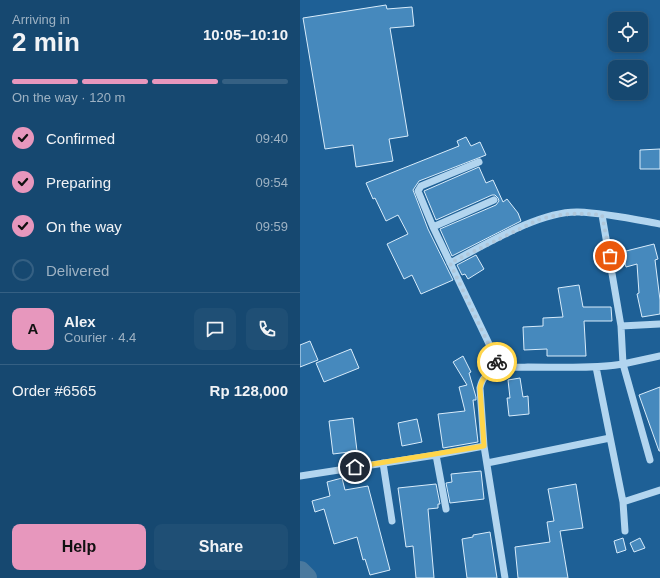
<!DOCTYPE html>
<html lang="en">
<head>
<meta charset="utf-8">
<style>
	:root { --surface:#164870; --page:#1f4f75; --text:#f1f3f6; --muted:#9eb2c3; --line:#356083; --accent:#e797bd }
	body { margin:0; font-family:Helvetica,sans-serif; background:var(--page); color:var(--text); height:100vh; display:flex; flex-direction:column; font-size:15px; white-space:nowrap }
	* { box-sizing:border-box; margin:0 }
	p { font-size:13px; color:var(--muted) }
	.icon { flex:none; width:22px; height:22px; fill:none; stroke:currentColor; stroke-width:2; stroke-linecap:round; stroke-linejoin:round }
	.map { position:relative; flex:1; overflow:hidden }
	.details { display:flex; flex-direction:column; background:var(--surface); width:300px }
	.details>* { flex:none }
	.buttons { position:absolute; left:308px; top:12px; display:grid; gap:8px }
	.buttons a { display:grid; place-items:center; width:40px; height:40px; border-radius:8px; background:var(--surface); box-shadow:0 2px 6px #0003,0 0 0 1px var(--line); font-size:20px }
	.pin { position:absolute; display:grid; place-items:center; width:34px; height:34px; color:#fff; margin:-17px; border:2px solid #fff; border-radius:50%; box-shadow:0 1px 4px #0007 }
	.courier { position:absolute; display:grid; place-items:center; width:40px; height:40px; margin:-20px; border:3px solid #ffd54a; border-radius:50%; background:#fff; color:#222; box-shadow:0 1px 5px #0007 }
	.head em { font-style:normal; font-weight:700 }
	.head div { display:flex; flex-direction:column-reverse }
	.head { display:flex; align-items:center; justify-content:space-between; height:68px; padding:0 12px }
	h1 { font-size:26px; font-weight:700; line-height:30px }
	.bar { display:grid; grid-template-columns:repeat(4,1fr); gap:6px 4px; align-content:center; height:48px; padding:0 12px }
	.bar i { height:5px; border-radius:3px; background:var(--line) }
	.bar .current { background:var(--accent) }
	.bar p { grid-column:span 4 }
	.line { display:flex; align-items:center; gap:10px; padding:0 12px; border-top:1px solid var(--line) }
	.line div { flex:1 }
	.round { display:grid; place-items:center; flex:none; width:42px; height:42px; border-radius:8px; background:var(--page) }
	ol { padding:0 12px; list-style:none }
	li { display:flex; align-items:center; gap:12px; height:44px }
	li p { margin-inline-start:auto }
	li .icon { padding:4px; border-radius:50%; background:var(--accent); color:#111; stroke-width:4 }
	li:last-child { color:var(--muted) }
	li i { width:22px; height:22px; border:2px solid var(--line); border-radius:50% }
	.cta { display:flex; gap:8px; margin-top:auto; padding:8px 12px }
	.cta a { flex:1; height:46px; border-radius:8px; background:var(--accent); color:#111; font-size:16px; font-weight:700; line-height:46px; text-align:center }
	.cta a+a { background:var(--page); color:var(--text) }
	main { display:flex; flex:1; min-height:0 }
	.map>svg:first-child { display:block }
</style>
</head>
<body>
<main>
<section class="details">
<div class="head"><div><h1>2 min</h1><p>Arriving in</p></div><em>10:05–10:10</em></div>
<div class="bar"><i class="current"></i><i class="current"></i><i class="current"></i><i></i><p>On the way · 120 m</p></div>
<ol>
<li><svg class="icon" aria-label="check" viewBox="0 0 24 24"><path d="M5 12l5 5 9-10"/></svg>Confirmed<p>09:40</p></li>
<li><svg class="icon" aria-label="check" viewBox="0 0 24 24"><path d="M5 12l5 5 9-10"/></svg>Preparing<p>09:54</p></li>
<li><svg class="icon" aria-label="check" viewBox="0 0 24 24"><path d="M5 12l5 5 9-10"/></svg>On the way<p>09:59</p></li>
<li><i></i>Delivered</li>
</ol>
<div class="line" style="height:72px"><b class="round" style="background:var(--accent);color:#111">A</b><div><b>Alex</b><p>Courier · 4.4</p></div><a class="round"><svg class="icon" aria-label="chat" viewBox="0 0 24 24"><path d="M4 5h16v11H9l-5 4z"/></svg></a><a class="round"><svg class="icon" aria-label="phone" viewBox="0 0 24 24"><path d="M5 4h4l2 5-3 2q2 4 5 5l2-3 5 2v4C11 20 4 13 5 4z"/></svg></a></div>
<div class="line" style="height:52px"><div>Order #6565</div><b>Rp 128,000</b></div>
<div class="cta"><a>Help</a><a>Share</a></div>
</section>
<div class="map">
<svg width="360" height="578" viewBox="0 0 360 578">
	<rect width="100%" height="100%" fill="#1e6096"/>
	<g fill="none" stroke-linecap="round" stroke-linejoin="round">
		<path stroke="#4a799e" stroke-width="22" d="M0,572L6,578"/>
	</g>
	<path fill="#4689bd" stroke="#d8ecfb" d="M86,5L87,9L112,7L114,26L90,28L108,136L89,139L93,161L56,167L53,145L25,149L3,18Z
		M166,137L171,146L180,142L186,155L119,181L113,190L128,229L153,280L121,294L112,275L104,279L87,244L108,234L98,215L86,221L75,198L73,199L66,183L159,146L157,141Z
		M360,149V169H340V150Z
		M179,167L186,183L193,180L203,202L207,199L218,213L221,221L152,256L140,229L196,205L199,201L198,198L195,195H192L136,220L124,191Z
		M354,244L358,259L355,260L360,300V314L342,317L337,294L339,293L337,264L326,267L322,252Z
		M176,255L184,269L168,279L165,274L162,275L157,265Z
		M279,285L283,307H311L312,321H284L286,356H247V349L224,350L223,327L243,326V318L263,317L258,288Z
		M10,341L18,360L0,367V345Z
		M51,349L59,368L24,382L16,363Z
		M163,356L171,372L169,373L176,397V400H173L178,442L143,448L138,414L165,411L159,387L167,385L153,362Z
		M220,378L223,397L228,396L229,414L209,416L207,398H210L208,380Z
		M360,387V451H359L339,395Z
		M53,418L57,451L33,454L29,421Z
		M117,419L122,442L102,446L98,423Z
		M181,471L184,499L150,503L146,483L152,482L151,474Z
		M42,478L45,490L68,486L90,570L70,575L65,559L63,560L57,537L34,544L24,509L15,512L12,501L30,496L27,482Z
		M136,484L140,504H138V508L128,509L134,578H116L113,546L106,547L98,488Z
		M276,484L283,528L260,531L268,578H218L215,547L250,542L247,522L254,521L248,489Z
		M190,532L197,578H167L162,539L173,537V535Z
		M323,538L326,550L317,553L314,541Z
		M340,538L345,548L334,552L330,543Z"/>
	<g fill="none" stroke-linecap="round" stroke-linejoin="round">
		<path stroke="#b2d5ef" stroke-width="7" d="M179,162L121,186L118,191L133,227L191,348L199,368
			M302,215L321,326L323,364L360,356
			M133,227L194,200
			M150,263C185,245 239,211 278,212C305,213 333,219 360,224
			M321,326L360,324
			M296,367L323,502
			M136,455L146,509
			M83,463L92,521
			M187,463L310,438
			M0,476L136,455L184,446
			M325,531L323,502L360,490
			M205,578L184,446L180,388C182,378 187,373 197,369C205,366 219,368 228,367C259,367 292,369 323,364L350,460"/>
	</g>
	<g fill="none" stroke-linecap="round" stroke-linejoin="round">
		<path stroke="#b0c7da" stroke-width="4" stroke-dasharray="0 7.2" d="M197,362L150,263L240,219C262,213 280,213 302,215L310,256"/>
		<path stroke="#ffd54a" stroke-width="5" d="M55,467L184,446L180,388C182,376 189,373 199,368L197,362"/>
	</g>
</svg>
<div class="buttons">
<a><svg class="icon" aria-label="locate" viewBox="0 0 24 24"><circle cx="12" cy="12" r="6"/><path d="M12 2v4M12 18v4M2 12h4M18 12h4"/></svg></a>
<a><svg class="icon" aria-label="layers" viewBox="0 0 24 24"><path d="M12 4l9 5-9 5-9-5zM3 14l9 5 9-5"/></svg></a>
</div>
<div class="pin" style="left:310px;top:256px;background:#ea580c"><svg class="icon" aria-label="bag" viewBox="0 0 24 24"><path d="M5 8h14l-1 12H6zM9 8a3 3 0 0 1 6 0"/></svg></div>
<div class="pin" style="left:55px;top:467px;background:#1f2937"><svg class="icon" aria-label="home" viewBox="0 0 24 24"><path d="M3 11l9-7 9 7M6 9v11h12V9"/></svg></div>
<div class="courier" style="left:197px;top:362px"><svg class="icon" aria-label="bike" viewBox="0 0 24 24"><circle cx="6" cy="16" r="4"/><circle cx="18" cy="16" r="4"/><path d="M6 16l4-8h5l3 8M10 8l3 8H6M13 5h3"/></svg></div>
</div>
</main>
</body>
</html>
